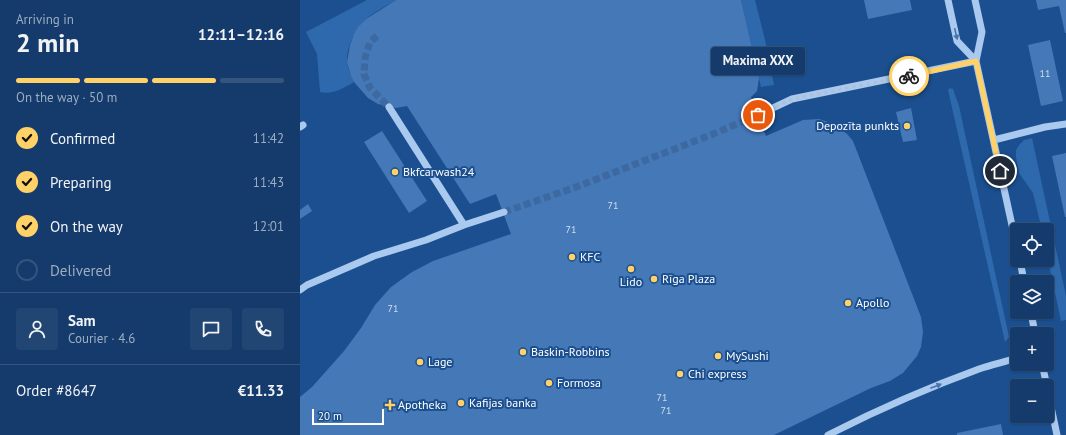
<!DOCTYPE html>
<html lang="en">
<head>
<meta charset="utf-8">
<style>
	:root { --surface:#143b6b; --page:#214673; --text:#f1f3f6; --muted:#9dadc1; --line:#33557e; --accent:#ffd166 }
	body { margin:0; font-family:"PT Sans",sans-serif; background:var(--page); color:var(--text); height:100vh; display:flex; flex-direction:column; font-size:15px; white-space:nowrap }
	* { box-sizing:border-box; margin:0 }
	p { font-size:13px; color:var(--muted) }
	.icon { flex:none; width:22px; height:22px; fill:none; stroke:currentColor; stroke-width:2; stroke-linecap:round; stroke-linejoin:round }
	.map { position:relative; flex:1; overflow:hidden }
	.panel { display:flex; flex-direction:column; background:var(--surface); width:300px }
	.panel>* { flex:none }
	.buttons { position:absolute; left:710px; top:223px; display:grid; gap:8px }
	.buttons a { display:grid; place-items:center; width:44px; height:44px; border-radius:4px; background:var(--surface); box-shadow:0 1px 3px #0004,0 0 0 1px var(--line); font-size:20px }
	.scale { position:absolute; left:12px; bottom:10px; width:72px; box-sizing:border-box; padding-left:4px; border:2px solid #fff; border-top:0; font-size:11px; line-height:14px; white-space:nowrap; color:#fff; -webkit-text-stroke:3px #1b4f8f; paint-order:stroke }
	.pin { position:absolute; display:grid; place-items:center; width:34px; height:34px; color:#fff; margin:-17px; border:2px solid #fff; border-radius:50%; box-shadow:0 1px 4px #0007 }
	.courier { position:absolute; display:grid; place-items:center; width:40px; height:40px; margin:-20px; border:3px solid #ffd166; border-radius:50%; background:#fff; color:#222; box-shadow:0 1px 5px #0007 }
	.bubble { position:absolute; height:28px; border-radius:4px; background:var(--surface); box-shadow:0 1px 3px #0004,0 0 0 1px var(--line); font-size:13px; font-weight:600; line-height:28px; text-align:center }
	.summary em { font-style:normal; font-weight:600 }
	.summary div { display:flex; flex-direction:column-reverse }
	.summary { display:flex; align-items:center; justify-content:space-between; height:68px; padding:0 16px }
	h1 { font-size:26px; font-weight:600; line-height:30px }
	.bar { display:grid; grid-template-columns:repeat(4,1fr); gap:6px 4px; align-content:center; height:48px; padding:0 16px }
	.bar i { height:5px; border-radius:3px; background:var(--line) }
	.bar .active { background:var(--accent) }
	.bar p { grid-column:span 4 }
	.line { display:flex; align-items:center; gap:10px; padding:0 16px; border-top:1px solid var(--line) }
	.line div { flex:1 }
	.round { display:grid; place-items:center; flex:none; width:42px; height:42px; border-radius:4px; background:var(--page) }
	ol { padding:0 16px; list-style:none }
	li { display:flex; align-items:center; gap:12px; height:44px }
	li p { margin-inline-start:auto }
	li .icon { padding:4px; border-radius:50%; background:var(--accent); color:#111; stroke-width:4 }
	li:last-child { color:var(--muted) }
	li i { width:22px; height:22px; border:2px solid var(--line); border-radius:50% }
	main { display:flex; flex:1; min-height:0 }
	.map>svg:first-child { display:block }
</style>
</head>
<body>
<main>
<section class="panel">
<div class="summary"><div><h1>2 min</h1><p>Arriving in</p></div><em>12:11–12:16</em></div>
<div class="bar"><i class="active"></i><i class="active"></i><i class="active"></i><i></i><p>On the way · 50 m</p></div>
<ol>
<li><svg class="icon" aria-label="check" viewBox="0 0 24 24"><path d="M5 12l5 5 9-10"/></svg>Confirmed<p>11:42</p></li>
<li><svg class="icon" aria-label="check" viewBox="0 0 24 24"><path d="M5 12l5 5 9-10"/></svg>Preparing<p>11:43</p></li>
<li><svg class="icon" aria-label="check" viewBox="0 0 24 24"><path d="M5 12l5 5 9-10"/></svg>On the way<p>12:01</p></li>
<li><i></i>Delivered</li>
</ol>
<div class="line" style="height:72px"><a class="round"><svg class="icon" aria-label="person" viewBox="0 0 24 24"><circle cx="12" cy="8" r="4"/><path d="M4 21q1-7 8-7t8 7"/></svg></a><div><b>Sam</b><p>Courier · 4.6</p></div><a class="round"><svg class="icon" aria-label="chat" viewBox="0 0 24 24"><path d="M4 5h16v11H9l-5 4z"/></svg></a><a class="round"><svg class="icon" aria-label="phone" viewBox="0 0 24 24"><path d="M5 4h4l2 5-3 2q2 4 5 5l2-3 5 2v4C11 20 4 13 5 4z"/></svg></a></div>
<div class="line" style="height:52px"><div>Order #8647</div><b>€11.33</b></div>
</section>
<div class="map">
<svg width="766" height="435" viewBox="0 0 766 435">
	<rect width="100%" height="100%" fill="#1b4f8f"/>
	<path fill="#2e69ad" d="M67,0H96C86,6 74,12 65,20C55,29 46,48 47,62C48,69 51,76 54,82C44,88 32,95 20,92L17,54L6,32Z
		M441,0H455L466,44L474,85L461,87Z
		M650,88L653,89L659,106L709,337L705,342L648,90Z
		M732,138L766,296V320L761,321L747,255V230H742L733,193L719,173L716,157V150L719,145L724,140Z"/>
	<path fill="#4478b7" d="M96,0H441L459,78L458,85L457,91L451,97L466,136L503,120L519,119L537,125L548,135L553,141L621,317L623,332L621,347L617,356L603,373L590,381L571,388L474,435H0V397L12,387L44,351L61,328L75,305L91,287L112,272L133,261L211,234L196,194L170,204L107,106L96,108L78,104L68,98L54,82L51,76L47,62L50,45L54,34L58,27L66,19Z
		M564,0H610L612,10L568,19Z
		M736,0H766V33H765L759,6L738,10Z
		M750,40L763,101L741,106L728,45Z
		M611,108L617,140L603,142L596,112Z
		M82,131L127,201L109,213L64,142Z
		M766,153V217H765L752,156Z
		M8,204L12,211L0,219V210Z
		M701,424L703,435H657V433Z"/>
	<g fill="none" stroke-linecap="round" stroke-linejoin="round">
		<path stroke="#3d69a0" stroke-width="7" stroke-dasharray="7 3.5" stroke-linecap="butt" d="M77,36L70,42L65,58L64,74L70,88L89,107
			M204,212L279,186L408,136L458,115"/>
		<path stroke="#a9c9ee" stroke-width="7" d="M648,0L657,41L676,61
			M675,0L682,32L676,61L717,248
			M89,107L164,225
			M458,115L492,99L676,61
			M0,127L3,125
			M694,140L745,127L766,124
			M720,260L724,282
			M0,290L7,285L74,256L126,240L164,225L204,212
			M731,312L735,334
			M742,364L747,386
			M747,388L757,435
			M528,435C577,410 627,388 679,369C691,365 704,362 717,358"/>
	</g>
	<defs><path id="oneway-solid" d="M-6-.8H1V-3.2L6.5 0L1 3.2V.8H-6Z"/></defs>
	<g fill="#4674ac">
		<use href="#oneway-solid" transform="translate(656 34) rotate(77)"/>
		<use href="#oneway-solid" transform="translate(636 386) rotate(-21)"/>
	</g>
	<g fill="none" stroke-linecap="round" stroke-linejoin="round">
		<path stroke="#afc1d8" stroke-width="4" stroke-dasharray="0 7.2" d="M458,115L492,99L609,76"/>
		<path stroke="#ffd166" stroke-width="5" d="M609,76L676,61L700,171"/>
	</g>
	<g fill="#ffd166" stroke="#1b4f8f" stroke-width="1.5">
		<circle cx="607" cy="126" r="4"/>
		<circle cx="95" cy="172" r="4"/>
		<circle cx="272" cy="257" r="4"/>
		<circle cx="331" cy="269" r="4"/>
		<circle cx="354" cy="279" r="4"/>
		<circle cx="548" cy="303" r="4"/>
		<circle cx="223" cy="352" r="4"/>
		<circle cx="418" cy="356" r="4"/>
		<circle cx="120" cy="362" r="4"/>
		<circle cx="380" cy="374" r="4"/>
		<circle cx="249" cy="383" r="4"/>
		<circle cx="161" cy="403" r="4"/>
		<path d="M88 399h4v4h4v4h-4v4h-4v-4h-4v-4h4z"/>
	</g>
	<g text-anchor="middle" stroke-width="4" stroke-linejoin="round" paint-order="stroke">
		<g font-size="10" fill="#d0dded">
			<text x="745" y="77">11</text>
			<text x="313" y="209">71</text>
			<text x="271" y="233">71</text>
			<text x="93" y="312">71</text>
			<text x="362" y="401">71</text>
			<text x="366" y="414">71</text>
		</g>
		<g font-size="12" fill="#fff" stroke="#1b4f8f" text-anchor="start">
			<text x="599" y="130" text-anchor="end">Depozīta punkts</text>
			<text x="103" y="176">Bkfcarwash24</text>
			<text x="280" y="261">KFC</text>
			<text x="362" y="283">Rīga Plaza</text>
			<text x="331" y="286" text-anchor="middle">Lido</text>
			<text x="556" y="307">Apollo</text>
			<text x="231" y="356">Baskin-Robbins</text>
			<text x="426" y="360">MySushi</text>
			<text x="128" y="366">Lage</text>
			<text x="388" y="378">Chi express</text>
			<text x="257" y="387">Formosa</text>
			<text x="169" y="407">Kafijas banka</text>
			<text x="98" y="409">Apotheka</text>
		</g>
	</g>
</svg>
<div class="buttons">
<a><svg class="icon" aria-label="locate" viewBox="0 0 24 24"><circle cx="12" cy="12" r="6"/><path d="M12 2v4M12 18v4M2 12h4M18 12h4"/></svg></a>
<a><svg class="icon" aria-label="layers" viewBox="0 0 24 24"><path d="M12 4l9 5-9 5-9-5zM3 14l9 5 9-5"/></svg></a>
<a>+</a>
<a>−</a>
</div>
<div class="scale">20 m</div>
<div class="pin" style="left:458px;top:115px;background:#ea580c"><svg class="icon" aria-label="bag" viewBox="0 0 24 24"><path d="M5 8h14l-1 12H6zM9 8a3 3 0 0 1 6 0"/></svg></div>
<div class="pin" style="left:700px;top:171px;background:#1f2937"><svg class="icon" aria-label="home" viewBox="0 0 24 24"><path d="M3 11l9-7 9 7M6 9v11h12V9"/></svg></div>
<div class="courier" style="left:609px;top:76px"><svg class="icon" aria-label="bike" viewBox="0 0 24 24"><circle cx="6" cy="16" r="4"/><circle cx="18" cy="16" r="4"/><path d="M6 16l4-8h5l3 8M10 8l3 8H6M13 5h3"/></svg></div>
<div class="bubble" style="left:411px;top:47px;width:94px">Maxima XXX</div>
</div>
</main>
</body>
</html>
